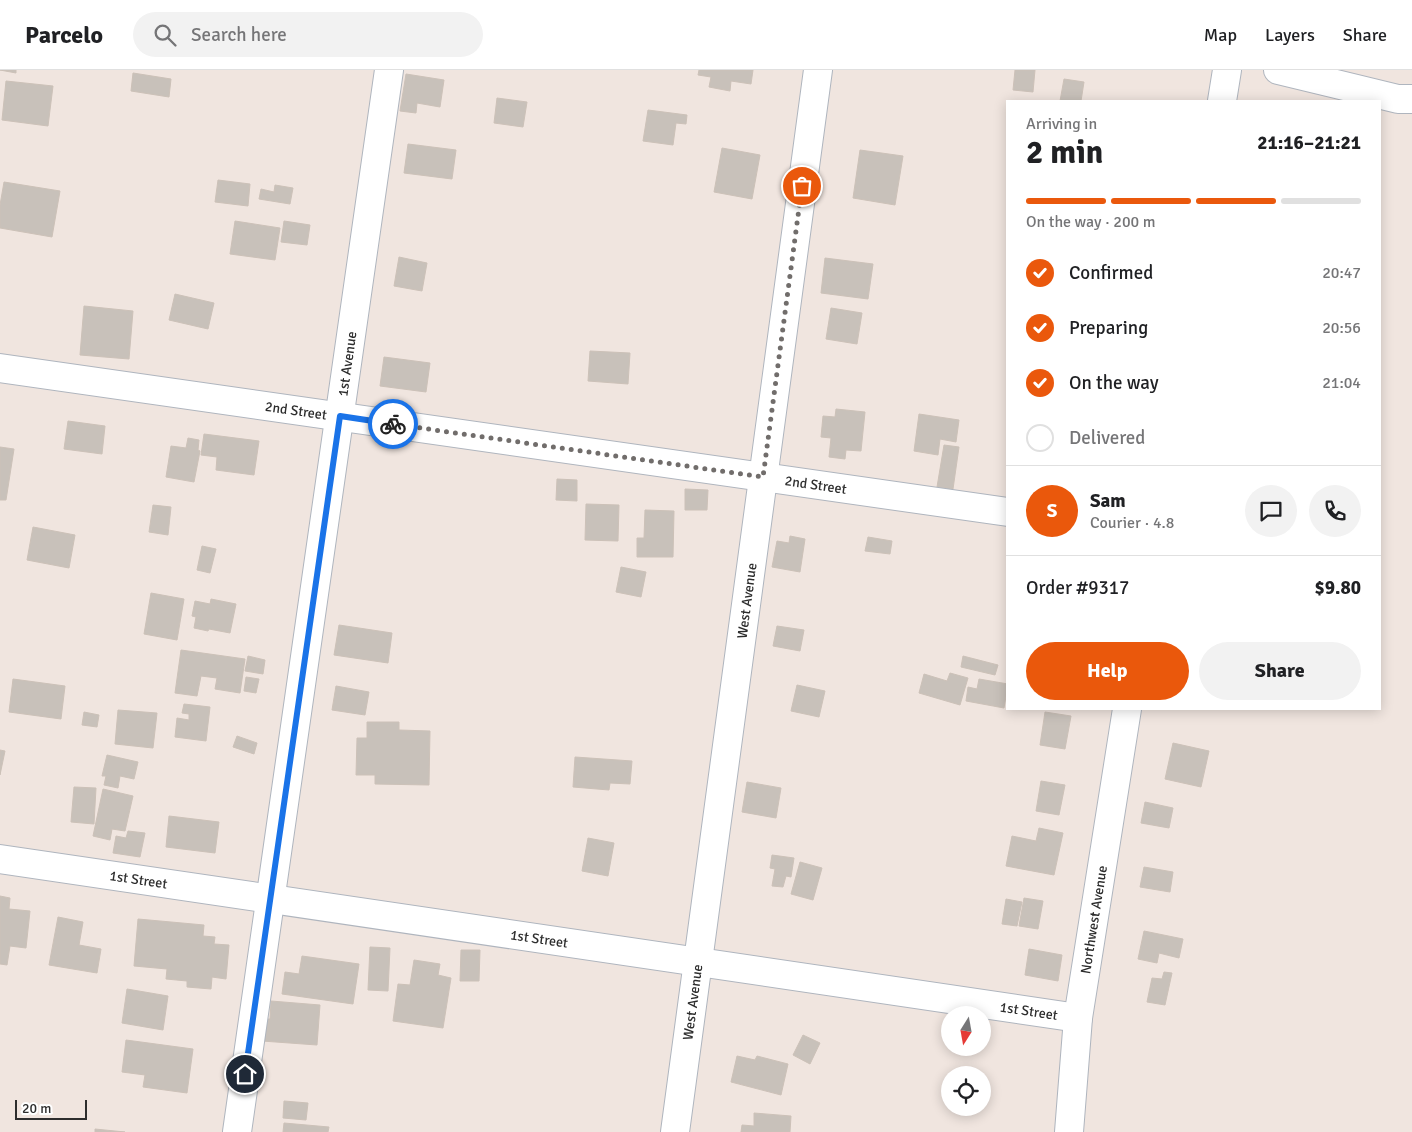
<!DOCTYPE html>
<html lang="en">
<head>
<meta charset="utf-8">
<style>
	:root { --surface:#fff; --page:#f2f2f2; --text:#202124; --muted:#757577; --line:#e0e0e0; --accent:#ea580c }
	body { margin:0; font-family:Signika,sans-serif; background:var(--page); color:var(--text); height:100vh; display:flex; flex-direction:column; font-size:19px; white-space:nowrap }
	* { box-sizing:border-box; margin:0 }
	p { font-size:16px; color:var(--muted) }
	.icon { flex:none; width:28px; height:28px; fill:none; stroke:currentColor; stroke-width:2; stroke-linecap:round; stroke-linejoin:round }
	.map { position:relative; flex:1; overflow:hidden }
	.side { position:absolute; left:1006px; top:30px; width:375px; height:610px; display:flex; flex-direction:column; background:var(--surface); border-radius:0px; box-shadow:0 2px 12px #0003 }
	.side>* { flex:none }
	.needle { width:32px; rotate:191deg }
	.fabs { position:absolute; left:941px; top:936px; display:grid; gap:10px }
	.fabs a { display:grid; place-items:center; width:50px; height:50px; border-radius:50%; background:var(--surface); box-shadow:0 2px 12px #0003; font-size:25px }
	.scale { position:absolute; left:15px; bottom:12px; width:72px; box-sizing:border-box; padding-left:5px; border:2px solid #2d2d2d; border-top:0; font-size:14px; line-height:18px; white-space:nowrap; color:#2d2d2d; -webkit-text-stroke:4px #fff; paint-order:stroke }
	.pin { position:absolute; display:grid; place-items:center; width:42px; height:42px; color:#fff; margin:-21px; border:2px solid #fff; border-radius:50%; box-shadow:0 1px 5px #0007 }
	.courier { position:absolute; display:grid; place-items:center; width:50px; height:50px; margin:-25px; border:4px solid #1a73e8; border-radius:50%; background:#fff; color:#222; box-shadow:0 1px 6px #0007 }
	.summary em { font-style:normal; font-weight:800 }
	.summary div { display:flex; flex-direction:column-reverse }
	.summary { display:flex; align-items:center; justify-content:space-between; height:85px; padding:0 20px }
	h1 { font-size:32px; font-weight:800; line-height:38px }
	.bar { display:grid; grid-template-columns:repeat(4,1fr); gap:8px 5px; align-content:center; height:60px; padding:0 20px }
	.bar i { height:6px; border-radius:4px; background:var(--line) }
	.bar .selected { background:var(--accent) }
	.bar p { grid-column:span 4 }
	.line { display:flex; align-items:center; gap:12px; padding:0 20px; border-top:1px solid var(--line) }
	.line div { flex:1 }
	.round { display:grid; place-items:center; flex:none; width:52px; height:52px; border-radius:26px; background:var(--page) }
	ol { padding:0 20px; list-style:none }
	li { display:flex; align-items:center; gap:15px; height:55px }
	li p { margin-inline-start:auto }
	li .icon { padding:5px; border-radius:50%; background:var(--accent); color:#fff; stroke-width:4 }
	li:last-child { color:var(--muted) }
	li i { width:28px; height:28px; border:2px solid var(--line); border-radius:50% }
	.cta { display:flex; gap:10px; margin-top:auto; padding:10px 20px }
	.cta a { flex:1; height:58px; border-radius:30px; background:var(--accent); color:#fff; font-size:20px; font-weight:800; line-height:58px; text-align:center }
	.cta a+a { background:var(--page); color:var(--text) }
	header { display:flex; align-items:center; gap:30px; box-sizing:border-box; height:70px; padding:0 25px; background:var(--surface); border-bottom:1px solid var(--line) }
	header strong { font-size:24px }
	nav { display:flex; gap:28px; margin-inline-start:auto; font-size:18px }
	.search { width:350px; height:45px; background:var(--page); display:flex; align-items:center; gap:12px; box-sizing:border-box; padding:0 18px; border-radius:28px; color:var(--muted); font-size:19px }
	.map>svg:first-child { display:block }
</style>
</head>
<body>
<header>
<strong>Parcelo</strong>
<div class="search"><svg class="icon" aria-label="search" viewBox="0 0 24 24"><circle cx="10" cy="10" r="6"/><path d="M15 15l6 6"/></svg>Search here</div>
<nav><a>Map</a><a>Layers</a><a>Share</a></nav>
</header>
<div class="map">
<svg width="1412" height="1062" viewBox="0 0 1412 1062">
	<rect width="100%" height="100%" fill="#f0e5df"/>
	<path fill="#c8c1ba" stroke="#ccc1b8" d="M0,0H16V3Z
		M699,0H753L751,14L731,11L730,21L709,17L711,7L698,5Z
		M1015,0H1035L1033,22L1013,20Z
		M133,3L171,9L169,27L131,21Z
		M406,4L444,10L440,37L417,33L416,43L400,41Z
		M1064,9L1084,12L1081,31H1060Z
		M6,11L53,16L48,56L2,50Z
		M497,28L527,32L523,57L494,53Z
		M648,40L687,45L686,54L676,53L673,75L643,71Z
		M408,74L456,80L452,109L404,103Z
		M722,78L760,85L752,129L714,122Z
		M860,80L903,86L895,135L853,128Z
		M218,110L250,114L248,136L215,132Z
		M4,112L60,121L52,167L0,158V135Z
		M275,115L293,118L290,134L259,129L261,119L274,122Z
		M235,151L280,158L275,190L230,184Z
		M284,151L310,155L307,175L281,172Z
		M399,187L427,193L422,221L394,216Z
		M825,188L873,194L868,229L821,223Z
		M175,224L214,233L208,259L169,250Z
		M84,236L133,241L129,289L80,285Z
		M831,238L862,243L857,274L826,269Z
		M590,281L630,283L628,314L588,311Z
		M384,287L430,293L426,322L380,316Z
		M836,339L865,342L861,381L846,380L845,389L829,387L831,368L821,367L823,346L835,347Z
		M919,344L959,350L956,372L940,369L938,385L914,381Z
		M68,351L105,356L102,384L64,379Z
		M204,364L259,371L254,405L216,400L217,387L201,385Z
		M188,368L199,370L198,380L200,381L194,412L166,407L171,376L186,378Z
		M944,375L959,377L953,419L937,417Z
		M0,377L14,379L6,430H0Z
		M557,409L577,410V431L556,430Z
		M685,419L708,420L707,440H685Z
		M586,434L619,435L618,471L585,470Z
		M153,435L171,437L168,465L149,462Z
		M645,440L674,441L673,487H637V468H644Z
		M33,457L75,465L69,498L27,490Z
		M790,466L805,469L800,502L772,497L777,471L789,473Z
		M868,467L892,471L890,484L865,481Z
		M202,476L216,479L210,503L197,500Z
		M621,497L646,502L641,527L616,522Z
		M151,523L184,529L177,570L144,564Z
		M211,529L236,534L230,563L209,559L208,561L194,558L196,547L192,546L195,531L210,534Z
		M339,555L392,563L388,593L334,585Z
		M777,556L804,560L800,581L773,576Z
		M181,580L245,589L240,623L215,619L217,608L201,606L197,626L175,623Z
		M248,586L265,590L263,604L245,601Z
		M963,586L998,595L995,605L961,597Z
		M950,603L968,608L960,635L919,623L924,604L947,611Z
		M246,607L259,609L256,623L244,621Z
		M13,609L65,616L61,649L9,642Z
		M979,609L1008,614L1004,638L966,631L968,617L977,619Z
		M797,615L825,621L819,647L791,641Z
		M336,616L369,622L365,645L332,640Z
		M184,634L210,637L206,671L175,667L177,648L189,650V644L182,643Z
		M118,640L157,643L153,678L115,674Z
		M84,642L99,645L97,657L82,655Z
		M1045,642L1071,646L1065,679L1040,675Z
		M367,652H399V660L430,661L429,715L375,714V705H356L357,668H367Z
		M237,666L257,673L254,684L233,677Z
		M1173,673L1209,681L1201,717L1165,709Z
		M0,680L5,681L0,705Z
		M107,685L138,692L134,709L120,706L118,718L104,715L106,706H102Z
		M575,687L632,691L630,714L610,713L609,720L573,717Z
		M1041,711L1065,715L1059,745L1036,741Z
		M747,712L781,718L776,748L742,742Z
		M74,717L96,718L94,754L71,752Z
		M103,719L133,726L125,761L112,759L110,770L93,766Z
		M1145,732L1173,738L1169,758L1141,753Z
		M169,746L219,752L215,783L166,777Z
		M1039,758L1063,763L1054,805L1006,796L1012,766L1036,771Z
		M128,761L145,763L140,787L113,783L116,766L126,768Z
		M588,768L614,773L608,806L582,801Z
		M772,785L794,788L791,807L786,806L783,817L772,816L775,799L770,798Z
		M800,792L822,798L813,830L791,824Z
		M1144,797L1173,802L1170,822L1140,817Z
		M0,826L10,828L9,839L30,841L26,878L10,876L7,895L0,894Z
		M1024,828L1043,831L1038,859L1019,856Z
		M1006,829L1022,832L1017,856L1002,854Z
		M58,847L83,852L79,875L101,879L97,903L49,895Z
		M138,849L204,855L203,866L215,867L214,874L229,875L226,909L212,907L211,919L187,917V911L166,909L167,899L134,896Z
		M1144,861L1183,869L1179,888L1159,883L1157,893L1138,889Z
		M370,877L390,878L388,921L368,920Z
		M1029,879L1062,885L1058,911L1025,905Z
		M461,880H480L479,911H460Z
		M302,886L359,894L353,934L282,924L285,902L299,904Z
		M414,890L440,894L438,905L451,908L443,958L393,951L398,914L410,915Z
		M1164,902L1172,903L1165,935L1147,932L1152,908L1162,909Z
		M127,919L168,926L163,960L122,953Z
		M271,931L320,935L317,975L262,971L263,949H270Z
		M803,965L820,973L810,994L793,985Z
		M126,970L193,979L187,1023L143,1017L145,1005L122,1002Z
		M737,986L755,990L757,986L788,994L781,1025L731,1012Z
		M284,1031L308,1033L306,1050L283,1048Z
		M754,1043L791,1046L790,1062H741L742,1055L754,1056Z
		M284,1053L329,1057L328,1062H283Z
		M95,1059L125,1062H95Z"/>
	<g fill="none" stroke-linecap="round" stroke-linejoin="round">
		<defs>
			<g id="minor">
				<path d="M1278,0L1398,29H1412"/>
				<path d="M1222,31L1227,0"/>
				<path id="s1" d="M0,298L1008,442"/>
				<path id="s2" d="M0,789L1078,948"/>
				<path id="s3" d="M237,1062L389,0"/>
				<path id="s4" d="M675,1062L818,0"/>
				<path id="s5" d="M1069,1062L1078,948L1127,639"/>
			</g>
		</defs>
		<use href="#minor" stroke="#afb5be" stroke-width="30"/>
		<use href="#minor" stroke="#fff" stroke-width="28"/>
	</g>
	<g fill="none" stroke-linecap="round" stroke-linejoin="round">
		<path stroke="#716d6b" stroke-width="5" stroke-dasharray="0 9" d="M393,354L763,407L802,116"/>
		<path stroke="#1a73e8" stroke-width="6" d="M245,1004L340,346L393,354"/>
	</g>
	<g text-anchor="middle" stroke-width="5" stroke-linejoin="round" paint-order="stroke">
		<g font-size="14" fill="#2d2d2d" stroke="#fff">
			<text dy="5" stroke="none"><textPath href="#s3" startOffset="776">1st Avenue</textPath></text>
			<text dy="5" stroke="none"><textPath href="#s1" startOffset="299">2nd Street</textPath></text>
			<text dy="5" stroke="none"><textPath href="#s1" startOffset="824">2nd Street</textPath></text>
			<text dy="5" stroke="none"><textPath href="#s4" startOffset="536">West Avenue</textPath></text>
			<text dy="5" stroke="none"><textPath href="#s2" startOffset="140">1st Street</textPath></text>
			<text dy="5" stroke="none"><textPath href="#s5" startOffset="214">Northwest Avenue</textPath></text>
			<text dy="5" stroke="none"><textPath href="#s2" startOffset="545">1st Street</textPath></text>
			<text dy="5" stroke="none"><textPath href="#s4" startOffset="131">West Avenue</textPath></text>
			<text dy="5" stroke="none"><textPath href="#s2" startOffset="1040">1st Street</textPath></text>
		</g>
	</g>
</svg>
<div class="fabs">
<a><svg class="needle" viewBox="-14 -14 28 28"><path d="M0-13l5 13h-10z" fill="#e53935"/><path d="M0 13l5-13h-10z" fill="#757577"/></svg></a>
<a><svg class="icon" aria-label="locate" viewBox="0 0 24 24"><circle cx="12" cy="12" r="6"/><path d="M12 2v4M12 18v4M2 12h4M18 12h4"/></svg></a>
</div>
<div class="scale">20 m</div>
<div class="pin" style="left:802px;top:116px;background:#ea580c"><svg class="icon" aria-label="bag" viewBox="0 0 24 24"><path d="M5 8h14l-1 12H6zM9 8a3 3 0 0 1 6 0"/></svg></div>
<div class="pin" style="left:245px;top:1004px;background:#1f2937"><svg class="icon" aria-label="home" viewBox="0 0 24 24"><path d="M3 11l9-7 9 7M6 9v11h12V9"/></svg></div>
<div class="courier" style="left:393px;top:354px"><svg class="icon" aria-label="bike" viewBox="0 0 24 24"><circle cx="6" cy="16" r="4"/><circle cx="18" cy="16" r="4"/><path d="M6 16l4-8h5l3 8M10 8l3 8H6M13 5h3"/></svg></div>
<section class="side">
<div class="summary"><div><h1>2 min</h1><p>Arriving in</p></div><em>21:16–21:21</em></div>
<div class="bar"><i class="selected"></i><i class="selected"></i><i class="selected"></i><i></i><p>On the way · 200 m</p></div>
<ol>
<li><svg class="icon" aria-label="check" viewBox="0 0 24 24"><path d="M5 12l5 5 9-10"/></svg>Confirmed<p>20:47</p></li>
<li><svg class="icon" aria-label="check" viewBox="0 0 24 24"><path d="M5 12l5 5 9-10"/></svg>Preparing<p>20:56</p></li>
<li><svg class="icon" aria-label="check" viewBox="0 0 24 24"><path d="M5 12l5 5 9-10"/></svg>On the way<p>21:04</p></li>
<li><i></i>Delivered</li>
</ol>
<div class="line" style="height:90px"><b class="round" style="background:var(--accent);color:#fff">S</b><div><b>Sam</b><p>Courier · 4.8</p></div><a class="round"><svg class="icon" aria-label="chat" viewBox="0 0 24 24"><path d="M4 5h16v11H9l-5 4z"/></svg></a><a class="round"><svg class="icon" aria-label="phone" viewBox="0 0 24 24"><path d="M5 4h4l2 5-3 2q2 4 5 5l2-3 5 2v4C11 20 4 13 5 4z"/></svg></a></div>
<div class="line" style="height:65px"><div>Order #9317</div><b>$9.80</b></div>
<div class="cta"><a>Help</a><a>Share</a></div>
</section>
</div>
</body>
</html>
